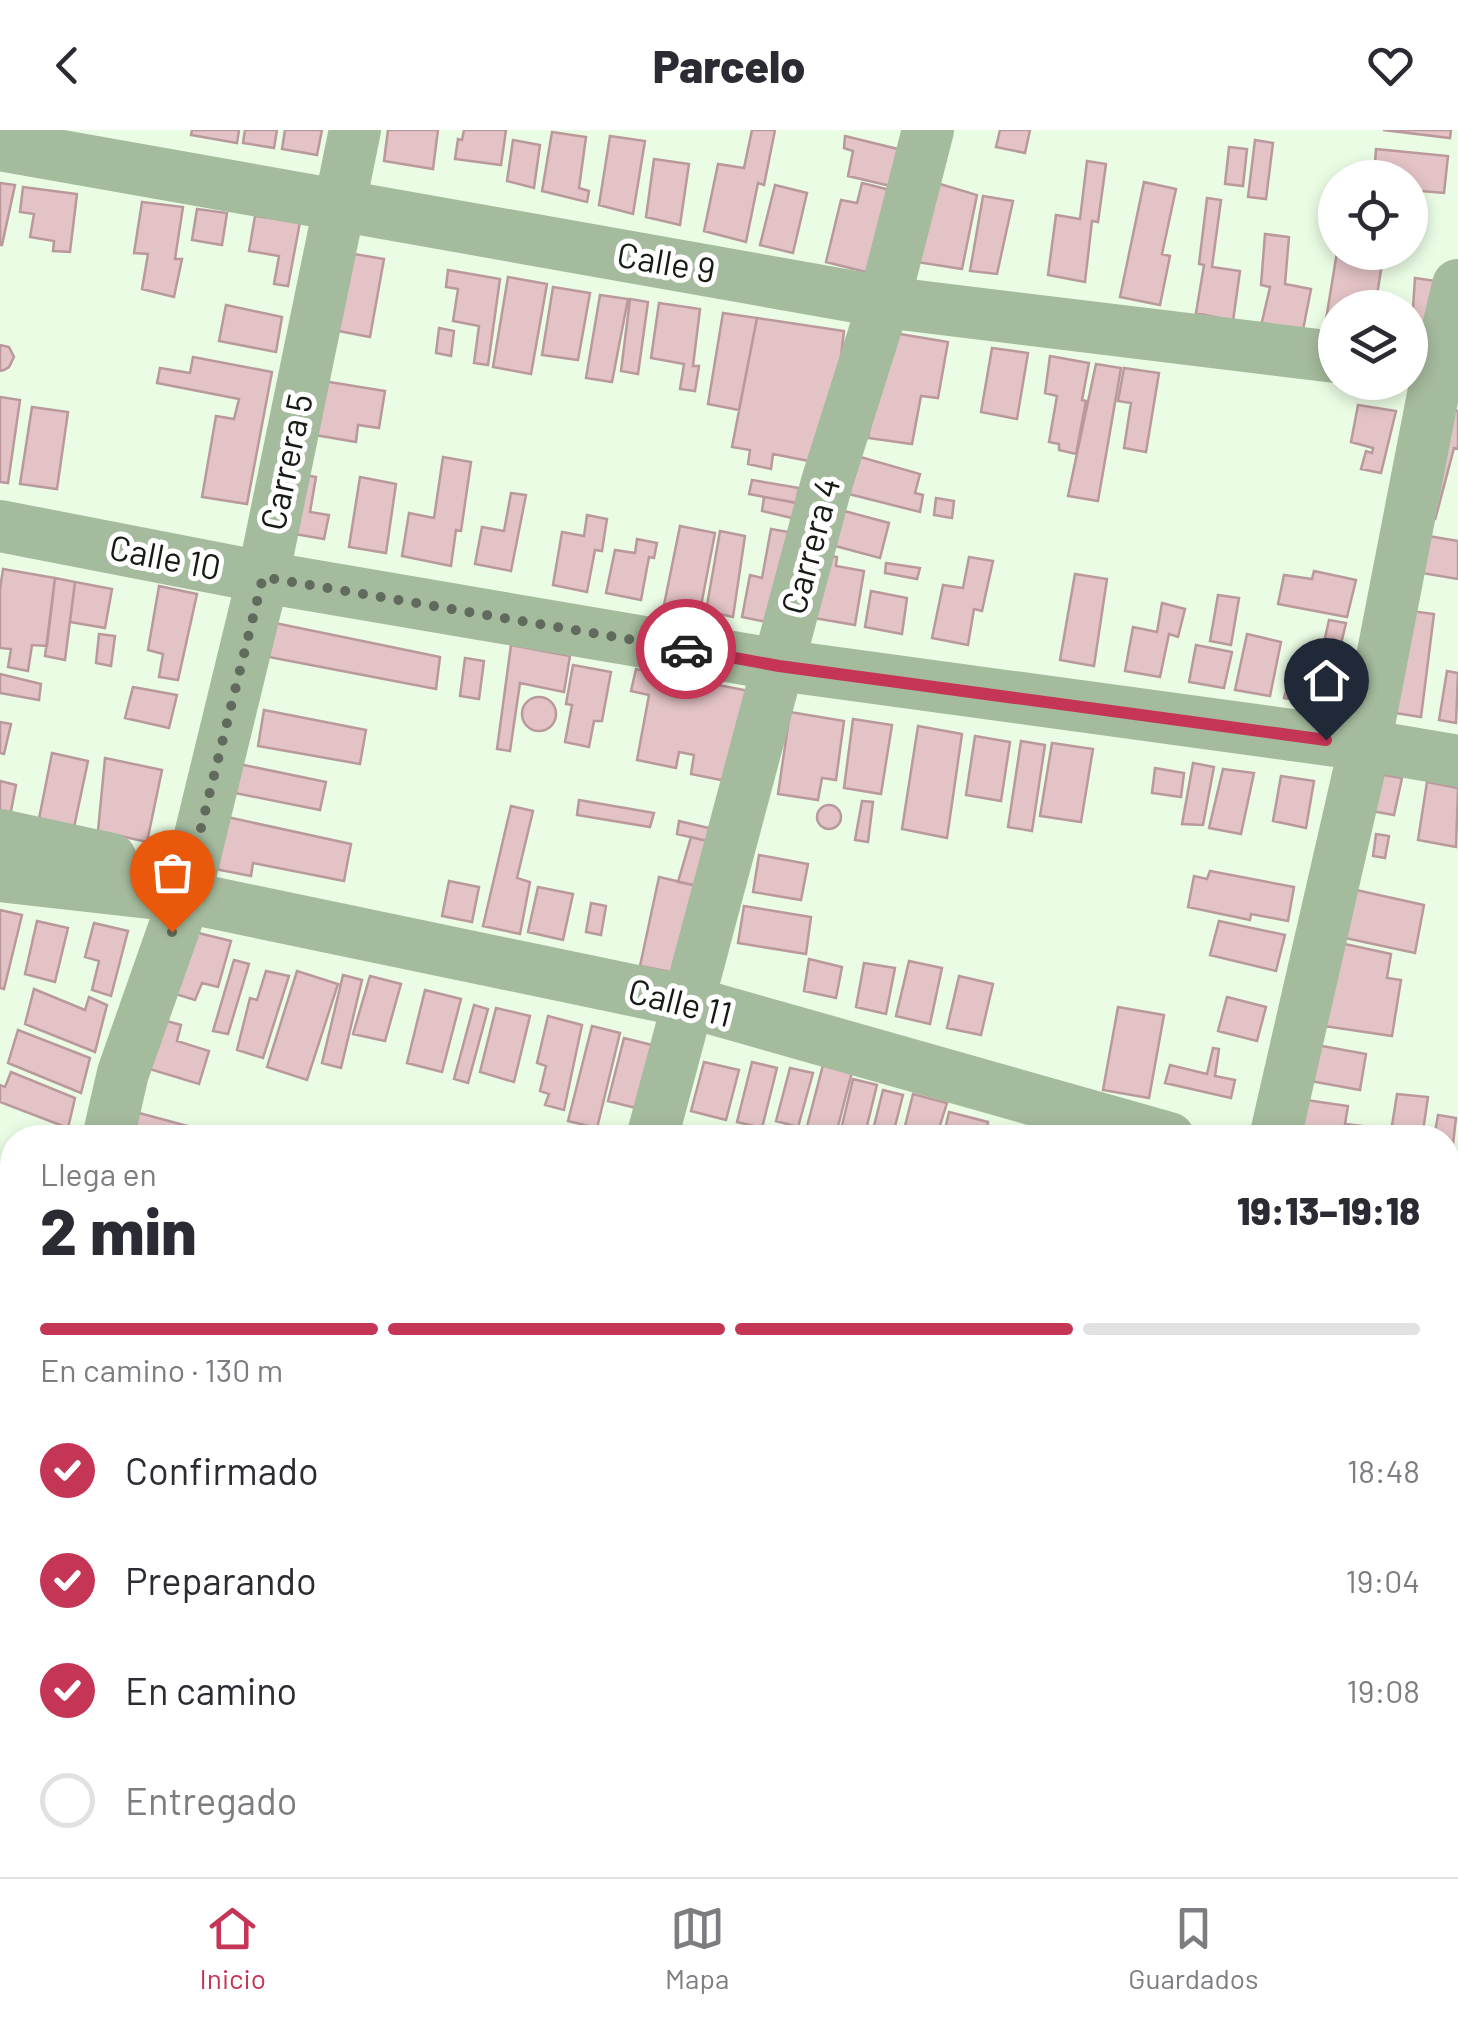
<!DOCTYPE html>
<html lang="es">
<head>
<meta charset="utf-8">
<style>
	:root { --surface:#fff; --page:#f7f7f7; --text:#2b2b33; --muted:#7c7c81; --line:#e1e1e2; --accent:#c53555 }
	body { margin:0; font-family:Barlow,sans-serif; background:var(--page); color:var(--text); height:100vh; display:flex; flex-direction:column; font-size:38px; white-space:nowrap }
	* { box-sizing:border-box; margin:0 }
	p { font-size:32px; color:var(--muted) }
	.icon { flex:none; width:55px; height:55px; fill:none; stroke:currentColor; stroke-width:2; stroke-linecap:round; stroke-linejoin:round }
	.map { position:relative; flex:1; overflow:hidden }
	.details { position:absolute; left:0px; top:995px; width:1460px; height:752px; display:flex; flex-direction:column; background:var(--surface); border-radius:40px 40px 0 0; box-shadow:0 5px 15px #0003 }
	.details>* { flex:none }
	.fabs { position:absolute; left:1318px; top:30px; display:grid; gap:20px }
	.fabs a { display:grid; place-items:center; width:110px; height:110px; border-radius:50%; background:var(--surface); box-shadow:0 5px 15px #0003; font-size:50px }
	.pin { position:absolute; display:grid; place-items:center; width:85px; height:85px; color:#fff; margin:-102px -42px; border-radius:50% 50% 50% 0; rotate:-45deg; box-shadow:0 0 10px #0007 }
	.pin .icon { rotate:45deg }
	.courier { position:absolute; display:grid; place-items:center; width:100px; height:100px; margin:-50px; border:8px solid #c53555; border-radius:50%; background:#fff; color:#222; box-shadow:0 2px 12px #0007 }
	.summary em { font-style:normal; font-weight:800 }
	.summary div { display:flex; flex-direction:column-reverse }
	.summary { display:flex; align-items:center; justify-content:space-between; height:170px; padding:0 40px }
	h1 { font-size:65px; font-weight:800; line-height:75px }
	.bar { display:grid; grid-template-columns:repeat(4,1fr); gap:15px 10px; align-content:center; height:120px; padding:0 40px }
	.bar i { height:12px; border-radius:8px; background:var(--line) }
	.bar .on { background:var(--accent) }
	.bar p { grid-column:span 4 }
	ol { padding:0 40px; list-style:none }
	li { display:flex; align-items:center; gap:30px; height:110px }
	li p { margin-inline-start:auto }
	li .icon { padding:10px; border-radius:50%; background:var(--accent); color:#fff; stroke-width:4 }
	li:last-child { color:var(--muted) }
	li i { width:55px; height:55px; border:5px solid var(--line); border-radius:50% }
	header { display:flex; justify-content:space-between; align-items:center; height:130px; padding:0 40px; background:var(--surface); font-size:45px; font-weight:800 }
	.menu { display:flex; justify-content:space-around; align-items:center; height:140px; border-top:2px solid var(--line); background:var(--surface); font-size:28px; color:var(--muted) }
	.menu a { display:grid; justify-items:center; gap:5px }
	.menu .on { color:var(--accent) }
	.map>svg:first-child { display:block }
</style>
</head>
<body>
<header><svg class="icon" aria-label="back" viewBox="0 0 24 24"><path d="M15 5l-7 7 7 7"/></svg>Parcelo<svg class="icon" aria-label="heart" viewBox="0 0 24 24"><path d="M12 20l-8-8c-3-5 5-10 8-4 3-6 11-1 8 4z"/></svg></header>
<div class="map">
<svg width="1458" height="1747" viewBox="0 0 1458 1747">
	<rect width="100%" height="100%" fill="#eafce4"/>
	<path fill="#e3c3c5" stroke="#b9999c" stroke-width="2.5" d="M192,0H239L237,13L191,5Z
		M245,0H277L274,18L243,13Z
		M285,0H322L317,25L282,19Z
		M388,0H438L433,39L384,31Z
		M464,0H506L501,35L455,29L458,9L462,10Z
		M752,0H775L764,55L758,53L746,112L704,101L718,34L744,38Z
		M1000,0H1030L1025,23L996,17Z
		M1383,0H1451L1450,8Z
		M552,2L586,7L579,58L589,61L587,72L542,61Z
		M610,6L645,11L633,84L599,75Z
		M845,6L910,22L903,59L848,46L853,21L844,18Z
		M513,10L540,15L534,58L507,51Z
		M1255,10L1273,13L1266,69L1248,67Z
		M1229,17L1247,19L1243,56L1225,54Z
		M1376,19L1448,26L1444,63L1410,60V48H1374Z
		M654,29L689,34L680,95L646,87Z
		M1087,31L1106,34L1098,92L1092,91L1085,152L1048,145L1056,85L1080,89Z
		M930,51L977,65L962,139L917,132Z
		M1144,52L1176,59L1162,124L1170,126L1160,175L1120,167Z
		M0,53L15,55L2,115H0Z
		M862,53L902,63L882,146L826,132L841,70L857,73Z
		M775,55L807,63L793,123L760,115Z
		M23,57L77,64L70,122L53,121L54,111L30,107L34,84L20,82Z
		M983,66L1013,71L997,144L970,141Z
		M1207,68L1221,70L1212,137L1240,141L1233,191L1196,183L1204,135L1199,134Z
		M142,72L183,77L175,129H182L174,167L142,159L148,124L134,123Z
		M197,79L227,83L222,115L192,110Z
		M255,86L300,92L288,156L274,154L279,126L249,121Z
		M1265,104L1289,107L1285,154L1311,159L1302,205L1261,196L1270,157L1261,155Z
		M342,122L384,129L370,207L328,199Z
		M1337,122L1383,127L1375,178H1335V210L1323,208Z
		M448,140L500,149L488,235L474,233L479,196L453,191L458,159L446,157Z
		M508,147L547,154L531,244L493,237Z
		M1415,148L1436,151L1428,227L1410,223Z
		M553,157L590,163L578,230L542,225Z
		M600,165L628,169L612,252L586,248Z
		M630,169L648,172L638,244L621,241Z
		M659,173L700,179L693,236H699L695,261L680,259L684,234L651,228Z
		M226,175L282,187L276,222L219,211Z
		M723,183L757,188L739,280L708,274Z
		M757,188L844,201L837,260L819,333L773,324L771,339L748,334L750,320L732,317Z
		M439,198L454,201L451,226L436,223Z
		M888,202L948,212L938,268L921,266L912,314L868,308Z
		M0,215L9,217L14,227L9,237L4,240L0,241Z
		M992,218L1028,223L1017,289L981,282Z
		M1050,226L1089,233L1082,270L1086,271L1076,324L1059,320V314L1049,312L1057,266L1045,263Z
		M193,227L272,242L247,374L202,367L216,286L234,289L239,269L157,253L160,238L190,243Z
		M1096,234L1121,238L1098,371L1068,366Z
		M1124,238L1159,243L1146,322L1124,318L1131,273L1118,271Z
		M317,250L385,261L379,298L358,295L356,312L309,304Z
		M0,267L20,270L8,353L0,352Z
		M1358,275L1396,281L1381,343L1361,339L1366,321L1372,323L1373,318L1351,312Z
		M32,277L68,282L57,359L20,354Z
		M1445,279L1458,281V319L1454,318L1435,390Z
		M850,324L920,344L915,363L923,365L920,382L841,362Z
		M443,327L471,332L461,401L456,400L451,436L402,426L409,383L434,388Z
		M294,343L316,347L310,382L329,385L324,409L283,402Z
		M360,347L396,354L386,423L349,417Z
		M752,350L799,358L796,373L749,364Z
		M511,363L526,365L511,441L475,434L482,397L504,401Z
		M764,367L798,373L796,389L762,381Z
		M936,368L954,371L952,388L934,385Z
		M837,379L889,393L880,428L828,414Z
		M587,385L607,389L602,421L595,420L587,462L553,455L562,402L584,406Z
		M680,396L715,403L700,481L664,475Z
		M771,399L794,403L776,494L742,487L750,445L762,448Z
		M720,401L745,406L733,487L706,481Z
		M1411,403L1458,411V449L1404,440Z
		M637,409L657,413L654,428L649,427L641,470L606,463L615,420L635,423Z
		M824,425L837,427L836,436L864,441L855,495L808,487Z
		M969,427L993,431L982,481L974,479L968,515L932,508L943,455L963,458Z
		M886,433L920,438L917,449L885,443Z
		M3,439L55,448L47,516L32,515L28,541L8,537L11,519L0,518V459Z
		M1314,441L1356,450L1347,487L1278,474L1284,445L1312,449Z
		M1075,444L1107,449L1094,536L1060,530Z
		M55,448L75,452L65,530L45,526Z
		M75,452L112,459L105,498L70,492Z
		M159,456L197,464L178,550L159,547L163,524L148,520Z
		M871,461L907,468L902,504L865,497Z
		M1218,465L1239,468L1231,515L1210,511Z
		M1162,473L1185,479L1178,507L1169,504L1160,547L1125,541L1133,497L1157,502Z
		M1395,479L1434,484L1421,587L1382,581Z
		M1329,490L1346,493L1334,543L1318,539Z
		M275,493L440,527L436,559L269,527Z
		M99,504L115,506L111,536L96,533Z
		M1247,504L1281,512L1270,566L1235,560Z
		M511,515L570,526L564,562L520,553L510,621L497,619Z
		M1196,515L1232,522L1224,558L1189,552Z
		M465,528L484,531L479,569L460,566Z
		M573,535L611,542L602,591H594L589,617L565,612L572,575L566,574Z
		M636,539L749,561L731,652L691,644L694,625L679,622L676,638L637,630L649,565L631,561Z
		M1447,541L1458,543L1456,593L1439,590Z
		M0,544L41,554L39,570L0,563Z
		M1289,549L1330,556L1326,575L1284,568Z
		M133,557L177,565L169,598L125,588Z
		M522 584a17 17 0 1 1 34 0a17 17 0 1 1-34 0Z
		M264,580L366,600L360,634L258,616Z
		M790,582L844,591L836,650L822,648L818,670L778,664Z
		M853,589L892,595L881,664L844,658Z
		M0,592L11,594L4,624L0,623Z
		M918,596L962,604L947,708L902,699Z
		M975,606L1010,612L1001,671L966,665Z
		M1021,611L1045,615L1032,701L1008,697Z
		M1052,613L1093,619L1081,692L1040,686Z
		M52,623L88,631L72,707L37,699Z
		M105,628L162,640L147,712L98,701Z
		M234,633L326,652L320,680L230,662Z
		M1193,633L1214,637L1203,695L1182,694Z
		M1155,638L1184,643L1181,667L1152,663Z
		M1223,639L1254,643L1241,704L1209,698Z
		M1366,642L1402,648L1394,685L1371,681Z
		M1281,646L1314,651L1306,698L1273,691Z
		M0,651L16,655L9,692L0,691Z
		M1427,652L1458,658L1456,717L1418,710Z
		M579,670L654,683L650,697L577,685Z
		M862,671L873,672L868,712L855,710Z
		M817 687a12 12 0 1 1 24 0a12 12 0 1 1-24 0Z
		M511,676L533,681L517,748L530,752L520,804L483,796Z
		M218,685L351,714L344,751L253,733L251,746L210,738Z
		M679,691L713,699L711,712L677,704Z
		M1376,704L1389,706L1385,728L1373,726Z
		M691,707L711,712L698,756L678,752Z
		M759,725L808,734L801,770L753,762Z
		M1210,741L1294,757L1288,791L1251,784L1250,790L1188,777L1194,746L1207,749Z
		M659,747L698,756L681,844L640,836Z
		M449,751L479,757L472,792L442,786Z
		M1338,756L1424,775L1415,823L1327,804Z
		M538,757L573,764L563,810L528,802Z
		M591,773L606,776L601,805L586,802Z
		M744,776L811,787L806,824L738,813Z
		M0,780L22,785L4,859L0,858Z
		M37,791L68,798L55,852L25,844Z
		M1219,791L1285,805L1276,841L1210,825Z
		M94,793L128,801L111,866L92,860L99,831L85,827Z
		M190,801L231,811L218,857L202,853L195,870L172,863Z
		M1331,811L1391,824L1387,848L1401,850L1392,906L1317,895Z
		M809,829L842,837L836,868L804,861Z
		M234,830L249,834L228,904L213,901Z
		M909,831L942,838L930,894L896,886Z
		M864,833L895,838L886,884L856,877Z
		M266,841L289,846L263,928L237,920L250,868L257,870Z
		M297,841L338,854L307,950L267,937Z
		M343,845L362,850L341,938L322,933Z
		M370,846L401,854L385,911L353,904Z
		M959,846L993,854L981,905L947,898Z
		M34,859L85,880L89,867L107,875L95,922L25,894Z
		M425,860L461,869L442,942L407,933Z
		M1227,867L1266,877L1257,911L1218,901Z
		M474,875L488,879L468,953L454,949Z
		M1118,877L1164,885L1149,968L1103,960Z
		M496,878L530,886L514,952L480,942Z
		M548,886L582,895L564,980L545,975L549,964L540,961L546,936L537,933Z
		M163,890L181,895L177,911L209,921L199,954L146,938Z
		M592,896L620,903L597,998L568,991Z
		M18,900L90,928L81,963L8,933Z
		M624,908L656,916L640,979L608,971Z
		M1311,914L1366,924L1360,960L1305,950Z
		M1213,918L1219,919L1215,946L1235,950L1231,968L1165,953L1170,935L1207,944Z
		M704,932L739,940L726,990L691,981Z
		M752,932L777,938L762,998L737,992Z
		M823,935L852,942L835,1008H804Z
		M790,938L813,943L798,997L776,991Z
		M11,942L75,968L68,998L0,972V955L5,957Z
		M853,949L877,955L864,1008H839Z
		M883,960L903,965L892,1008H871Z
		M913,964L947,973L936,1008H902Z
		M1397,964L1428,967L1422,1008H1390Z
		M1306,970L1348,976L1345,994L1363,996L1361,1008H1300Z
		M128,980L210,1002L208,1008H121Z
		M949,982L988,992L985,1008H943Z
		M1438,985L1456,988L1452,1023H1448V1008H1434Z
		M1458,1092V1152L1448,1150Z
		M3,1140L12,1143V1206L0,1202Z"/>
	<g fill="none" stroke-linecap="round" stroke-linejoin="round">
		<path stroke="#a5bb9d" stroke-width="52" d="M0,15L884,172L1335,227
			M0,396L263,447L779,535L1365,615L1458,631
			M0,705L111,729
			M0,746L185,767L689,872L1169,1008
			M108,1008L123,943L185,767L263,447L355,0
			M652,1008L827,352L884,172L928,0
			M1275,1008L1365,615L1438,239L1458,155
			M1448,1066L1458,1067
			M0,1089L12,1093
			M1448,1349L1458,1356"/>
	</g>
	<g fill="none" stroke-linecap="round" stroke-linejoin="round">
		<path stroke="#606a5d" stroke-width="10" stroke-dasharray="0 18" d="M172,802L184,767L263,447L686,519"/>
		<path stroke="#c53555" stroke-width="12" d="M686,519L779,536L1326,610"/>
	</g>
	<g text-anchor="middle" stroke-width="10" stroke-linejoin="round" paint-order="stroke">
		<g font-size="35" fill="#161c14" stroke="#fff">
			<text transform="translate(666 133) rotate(10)" y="12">Calle 9</text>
			<text transform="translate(287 332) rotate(-78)" y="12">Carrera 5</text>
			<text transform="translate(811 416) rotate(-75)" y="12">Carrera 4</text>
			<text transform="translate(165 428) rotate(11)" y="12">Calle 10</text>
			<text transform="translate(680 873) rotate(14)" y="12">Calle 11</text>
		</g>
	</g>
</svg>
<div class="fabs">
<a><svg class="icon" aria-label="locate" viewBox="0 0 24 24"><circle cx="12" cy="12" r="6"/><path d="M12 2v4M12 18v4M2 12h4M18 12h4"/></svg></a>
<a><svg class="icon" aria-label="layers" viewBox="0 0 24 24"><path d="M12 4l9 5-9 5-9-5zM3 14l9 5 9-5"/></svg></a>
</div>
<div class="pin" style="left:172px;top:802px;background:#ea580c"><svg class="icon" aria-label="bag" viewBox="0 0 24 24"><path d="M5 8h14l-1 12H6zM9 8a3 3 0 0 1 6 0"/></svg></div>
<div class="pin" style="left:1326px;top:610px;background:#1f2937"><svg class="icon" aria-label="home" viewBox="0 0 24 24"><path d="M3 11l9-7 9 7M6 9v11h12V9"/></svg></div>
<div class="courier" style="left:686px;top:519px"><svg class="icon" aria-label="car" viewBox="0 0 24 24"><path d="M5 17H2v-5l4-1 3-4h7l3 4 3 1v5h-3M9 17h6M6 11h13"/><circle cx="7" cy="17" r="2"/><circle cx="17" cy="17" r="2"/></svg></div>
<section class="details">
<div class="summary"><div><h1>2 min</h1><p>Llega en</p></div><em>19:13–19:18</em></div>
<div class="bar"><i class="on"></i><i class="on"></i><i class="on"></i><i></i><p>En camino · 130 m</p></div>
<ol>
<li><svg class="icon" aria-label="check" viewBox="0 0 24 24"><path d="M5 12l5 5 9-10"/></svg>Confirmado<p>18:48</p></li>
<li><svg class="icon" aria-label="check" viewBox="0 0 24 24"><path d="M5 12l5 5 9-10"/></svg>Preparando<p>19:04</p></li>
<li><svg class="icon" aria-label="check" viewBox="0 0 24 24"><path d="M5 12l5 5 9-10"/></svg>En camino<p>19:08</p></li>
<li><i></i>Entregado</li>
</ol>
</section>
</div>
<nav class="menu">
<a class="on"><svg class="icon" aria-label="home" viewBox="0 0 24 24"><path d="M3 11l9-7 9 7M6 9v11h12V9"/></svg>Inicio</a>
<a><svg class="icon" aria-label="map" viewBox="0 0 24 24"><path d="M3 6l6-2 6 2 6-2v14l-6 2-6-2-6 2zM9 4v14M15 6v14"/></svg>Mapa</a>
<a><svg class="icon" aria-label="saved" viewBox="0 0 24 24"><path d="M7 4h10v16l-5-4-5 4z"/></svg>Guardados</a>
</nav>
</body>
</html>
